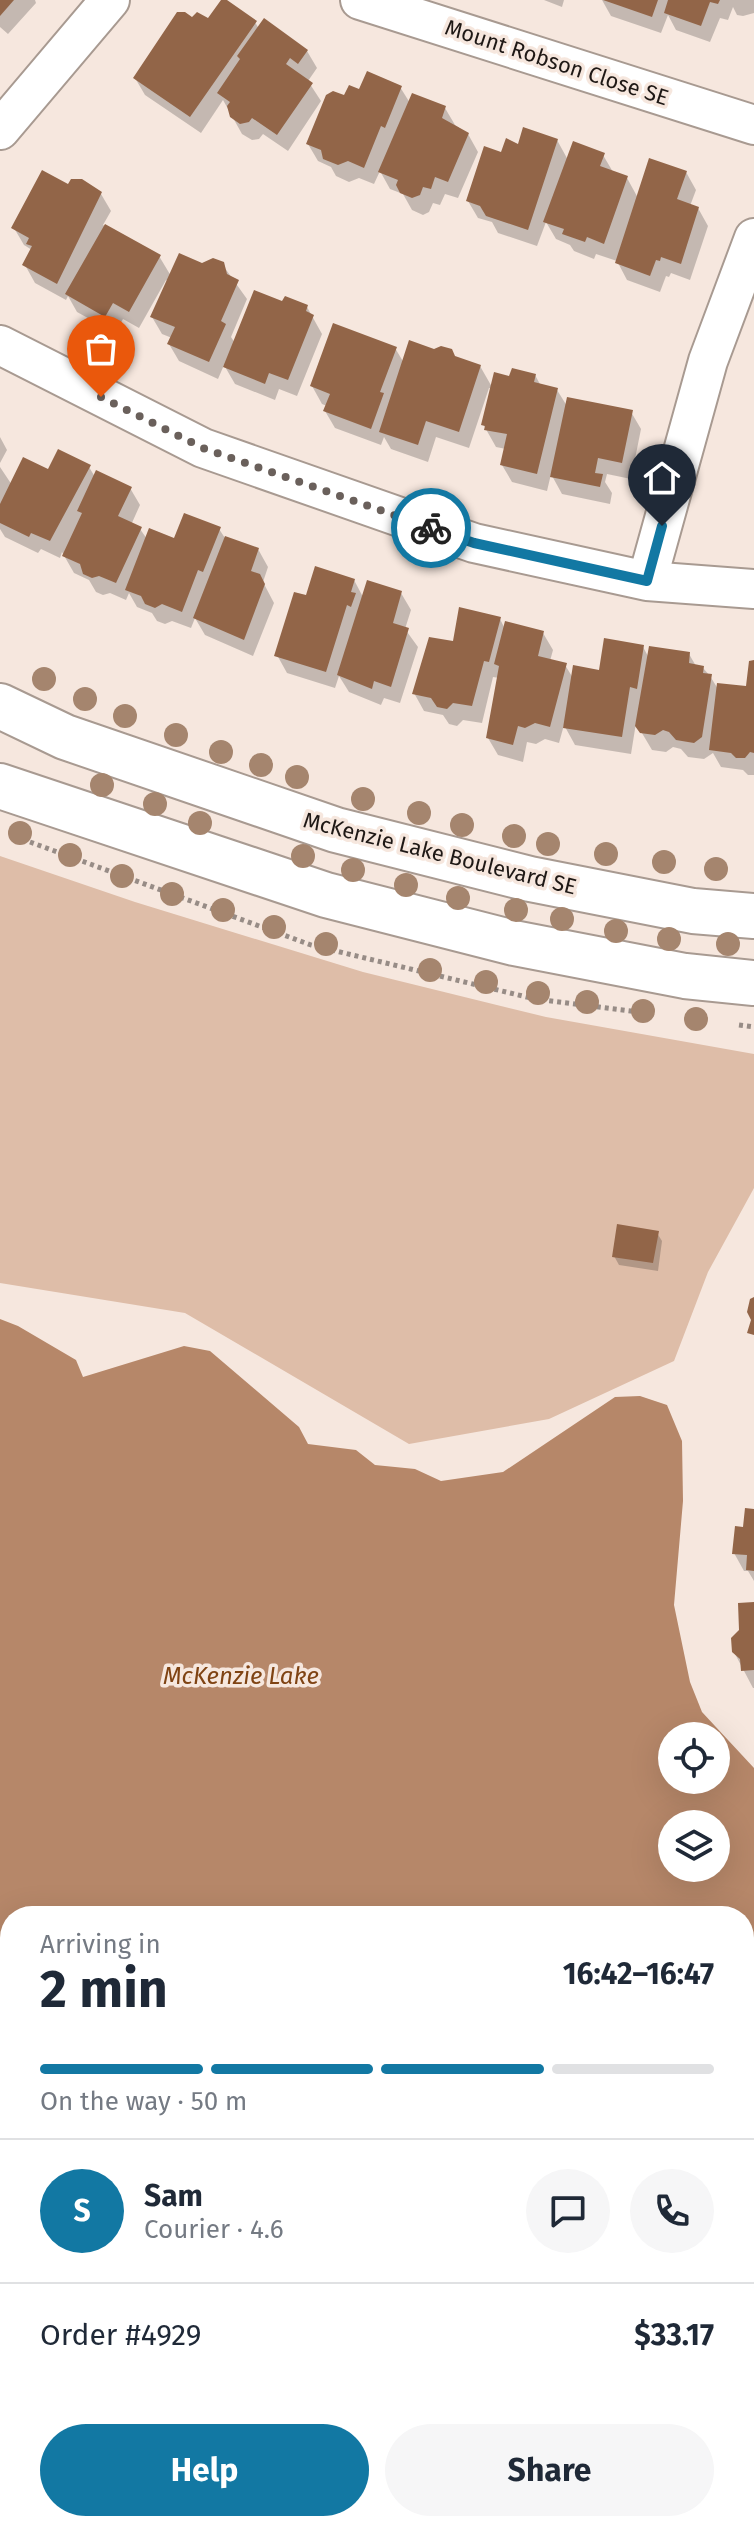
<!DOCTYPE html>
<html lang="en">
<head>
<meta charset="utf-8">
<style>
	:root { --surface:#fff; --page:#f6f6f7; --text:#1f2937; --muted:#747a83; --line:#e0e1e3; --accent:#1278a3 }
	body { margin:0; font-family:"Fira Sans",sans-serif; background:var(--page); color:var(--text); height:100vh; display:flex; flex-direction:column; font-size:30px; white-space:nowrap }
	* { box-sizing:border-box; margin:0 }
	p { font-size:26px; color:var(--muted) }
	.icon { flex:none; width:44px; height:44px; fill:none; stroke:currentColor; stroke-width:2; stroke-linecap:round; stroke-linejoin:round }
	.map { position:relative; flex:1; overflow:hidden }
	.panel { position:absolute; left:0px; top:1906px; width:754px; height:626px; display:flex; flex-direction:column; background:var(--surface); border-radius:32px 32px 0 0; box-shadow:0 8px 32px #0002 }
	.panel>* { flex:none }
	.fabs { position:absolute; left:658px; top:1722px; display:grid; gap:16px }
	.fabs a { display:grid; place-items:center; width:72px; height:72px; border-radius:50%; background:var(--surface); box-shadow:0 8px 32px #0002; font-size:40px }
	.pin { position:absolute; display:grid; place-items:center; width:68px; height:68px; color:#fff; margin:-82px -34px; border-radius:50% 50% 50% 0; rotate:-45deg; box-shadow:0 0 8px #0007 }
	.pin .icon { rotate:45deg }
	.courier { position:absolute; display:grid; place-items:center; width:80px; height:80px; margin:-40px; border:6px solid #1278a3; border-radius:50%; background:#fff; color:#222; box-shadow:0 2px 10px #0007 }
	.summary em { font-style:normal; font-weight:700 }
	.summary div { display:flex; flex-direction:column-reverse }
	.summary { display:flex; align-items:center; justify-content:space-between; height:136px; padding:0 40px }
	h1 { font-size:52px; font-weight:700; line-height:60px }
	.bar { display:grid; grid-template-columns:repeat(4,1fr); gap:12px 8px; align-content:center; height:96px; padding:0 40px }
	.bar i { height:10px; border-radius:6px; background:var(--line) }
	.bar .active { background:var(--accent) }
	.bar p { grid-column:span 4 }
	.line { display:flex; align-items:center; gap:20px; padding:0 40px; border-top:2px solid var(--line) }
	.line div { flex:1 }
	.round { display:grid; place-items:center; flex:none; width:84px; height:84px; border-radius:42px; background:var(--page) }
	.primary-button { display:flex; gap:16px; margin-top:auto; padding:16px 40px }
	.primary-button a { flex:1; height:92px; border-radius:48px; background:var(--accent); color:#fff; font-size:32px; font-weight:700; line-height:92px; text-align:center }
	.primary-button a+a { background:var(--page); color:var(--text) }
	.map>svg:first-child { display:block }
</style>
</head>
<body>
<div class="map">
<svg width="754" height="2531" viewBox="0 0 754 2531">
	<rect width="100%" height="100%" fill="#f6e7de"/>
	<path fill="#debda8" d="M0,856L135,902L363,972L546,1017L754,1054V1188L708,1272L674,1361L549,1419L409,1444L185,1313L0,1283Z"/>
	<path fill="#b68769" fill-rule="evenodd" d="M0,1319L18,1326L76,1360L83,1377L184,1346L210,1351L299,1427L308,1444L356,1450L375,1465L415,1469L441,1481L503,1472L615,1397L640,1396L667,1405L682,1441L683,1501L674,1605L690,1682L702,1712L754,1768V2531H345L340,2522H744V1916H10V2299L0,2295ZM672,1736H716V1780H672ZM672,1824H716V1868H672Z"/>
	<path fill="#0003" d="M0,0H35L36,3L8,34L0,27Z
		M544,0H564L562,7Z
		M602,0H754V13L743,16L737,15L733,7L728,20L720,18L710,42L676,30L668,15L661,33L611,16Z
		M192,20L255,22L259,29L307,51L317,68L308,81L321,101L288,151L263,134L259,139L252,140L242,134L223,100L201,133L145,95L135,78Z
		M400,87L410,103L445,108L455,125L468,134L478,152L458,198L445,194L440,205L433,203L429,212L423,215L412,210L403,194L390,189L380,171L374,184L359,178L349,182L336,176L331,167L318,161L308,144L345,98L360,92Z
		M557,140L568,160L603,155L613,172L627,178L638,198L686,172L696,190L690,206L698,208L708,226L690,280L671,273L669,277L666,276L660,292L627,280L617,261L596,254L594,259L574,251L570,245L556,239L546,222L537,246L498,233L492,222L478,218L468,201L502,154L519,147Z
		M69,187L101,194L111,211L103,225L159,256L171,276L202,265L222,264L247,299L231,337L235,343L283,304L307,307L322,334L297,396L279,389L275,400L235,384L224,365L218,379L179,361L169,344L172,338L162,334L152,317L168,281L166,280L139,328L123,319L115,333L77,312L68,296L66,300L35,283L25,265L32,250L24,245L14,228Z
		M395,348L404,363L454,358L480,366L492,387L511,379L535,375L541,386L557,390L567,406L631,412L641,429L631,479L607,474L605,482L612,493L610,504L562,494L551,474L547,491L512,482L502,465L506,449L496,447L483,424L492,389L489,388L469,448L436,437L428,462L391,449L384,437L381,445L335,428L325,411L327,406L322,404L312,386Z
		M0,437L7,450L0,463Z
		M0,467L12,485L49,471L89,467L95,477L130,488L140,505L131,525L140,529L147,539L175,540L219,529L225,538L258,549L268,567L263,582L274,603L253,656L205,635L195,618L191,628L172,621L165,624L157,621L152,613L137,607L129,593L126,600L110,593L103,595L96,592L89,580L74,573L62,552L60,558L41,549L38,553L5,537L0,529Z
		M354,580L363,597L401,593L411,610L405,629L418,647L400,703L384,698L381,705L349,692L339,676L335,688L287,673L277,655L307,598Z
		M500,619L505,629L543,633L553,650L550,661L565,665L573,678L601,672L643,647L649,658L689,654L696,666L703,668L710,676L718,689L747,688L754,662V775H748L743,770L721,767L713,753L704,759L688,757L681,749L673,747L666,752L652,750L636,723L631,754L575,745L564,725L559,743L545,739L536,744L527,742L523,762L498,755L488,738L499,678L493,677L482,723L463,720L457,726L449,724L443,715L424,711L414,693L454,643Z
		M657,1233L662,1241L658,1271L619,1265L614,1256Z
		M754,1511V1581L748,1571H744L734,1553Z
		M754,1603V1688H753L734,1652Z
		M0,2412L10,2421V2522H224L227,2531H96L94,2527L91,2531H8L0,2525Z"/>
	<path fill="#926548" d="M0,0H14L0,16Z
		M221,0H227L257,21L190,117L133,78L177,12H185L192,17L197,12L208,18Z
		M603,0H658L652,17Z
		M668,0H720L718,4L710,2L701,26L664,13Z
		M264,18L308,50L298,64L290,58L286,64L313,83L277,135L252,118L249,122L240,124L230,117L227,106L230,102L217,93L240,59L237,56Z
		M367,71L402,86L385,128L381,126L364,168L348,161L338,165L323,159L321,150L306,144L326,95L333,91L344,95L349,85L359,89Z
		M412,93L446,106L442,118L469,133L448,182L435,177L431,189L423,187L420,195L412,198L400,193L396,185L398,180L378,172Z
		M523,127L558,139L528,230L486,216L480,206L466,201L484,146L501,152L506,138L518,144Z
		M573,141L605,153L600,166L628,176L604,244L587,237L585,242L562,234L564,229L543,222Z
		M649,158L687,171L677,199L699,207L681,264L661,257L660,261L656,260L650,276L615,263Z
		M42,170L68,184L71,179H82L102,192L57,284L22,265L32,246L26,244L29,238L11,228Z
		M105,224L161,255L129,312L113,303L105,317L65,294Z
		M179,253L202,263L213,258L224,262L227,274L239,280L221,321L226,324L209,362L167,344L175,327L150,317Z
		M254,290L282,301L285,296L308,305L306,311L314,315L288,380L269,373L265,384L223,367Z
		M333,323L397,347L380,392L384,393L371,429L323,411L330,394L310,386Z
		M409,340L434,349L441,346L452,349L455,356L481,365L459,432L426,421L418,445L379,432Z
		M512,368L536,374L534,382L558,388L537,474L500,465L507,434L484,430L485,426L481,425L494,372L509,376Z
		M567,397L633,410L622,463L598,458L595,473L603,474L600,487L550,477Z
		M58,449L91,465L50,541L31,533L29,537L0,523V504L23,457L48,469Z
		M96,470L132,487L118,516L142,527L116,583L99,576L92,578L83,574L80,564L62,556L82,513L77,511Z
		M184,513L221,527L203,572L198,570L182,612L162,604L155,608L145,604L141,596L125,590L149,528L174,538Z
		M225,536L259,548L251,571L260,574L265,584L244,640L193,618Z
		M315,566L355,579L351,592L356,593L351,607L347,605L326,672L274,656L294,592L306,595Z
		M367,580L402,591L393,623L409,628L391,687L374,681L372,689L337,675Z
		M459,607L501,617L489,662L484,661L472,706L453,703L447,709L437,707L431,698L412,694L429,637L453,641Z
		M505,621L544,631L538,656L567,663L550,727L535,723L525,728L518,726L513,745L486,738L499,666L494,664Z
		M604,638L644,645L637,689L630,687L622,737L563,728L573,665L599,670Z
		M649,646L690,652L689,663L704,666L703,673L712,674L702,737L694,743L676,740L669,732L663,730L655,735L640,733L635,726Z
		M754,660V753L750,752L745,758H736L731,753L709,750L717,683L746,686L749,661Z
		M617,1224L659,1231L653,1263L612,1257Z
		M754,1297V1335L747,1333L751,1320L747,1312L750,1299Z
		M745,1508L754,1509V1571L746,1570L747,1555L732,1554L735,1526L743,1527Z
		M754,1602V1670L741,1671L740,1659L732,1652L731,1638L739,1630L738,1603Z
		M0,2410L10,2417V2431L0,2444Z
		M10,2451V2522H75L69,2531H48L42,2526L38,2530L26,2523L20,2531L0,2517V2461Z
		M89,2522H215L211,2524L216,2531H96Z"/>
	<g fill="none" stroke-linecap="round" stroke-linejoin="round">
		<defs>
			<path id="street" d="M360,0L754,125
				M0,130L110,0
				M0,345L203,448L474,543L647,581L754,589
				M647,581L708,361L754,238"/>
			<path id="secondary" d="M0,706L65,737L336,830L530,879L693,911L754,916
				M0,786L326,895L514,943L685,976L754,983"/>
		</defs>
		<use href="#street" stroke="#a89a91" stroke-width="42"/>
		<use href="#secondary" stroke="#a89a91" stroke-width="48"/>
		<path stroke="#978c86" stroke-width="5" stroke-dasharray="4 4" stroke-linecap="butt" d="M30,842L311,945L535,999L654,1014
			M739,1025L754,1027"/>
		<use href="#street" stroke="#fff" stroke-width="38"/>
		<use href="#secondary" stroke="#fff" stroke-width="44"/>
	</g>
	<g fill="#a5856e">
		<circle cx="44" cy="679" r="12"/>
		<circle cx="85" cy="699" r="12"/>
		<circle cx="125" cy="716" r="12"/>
		<circle cx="176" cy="735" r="12"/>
		<circle cx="221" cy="752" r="12"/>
		<circle cx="261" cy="765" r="12"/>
		<circle cx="297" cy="777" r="12"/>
		<circle cx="102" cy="785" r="12"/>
		<circle cx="363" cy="799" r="12"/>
		<circle cx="155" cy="804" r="12"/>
		<circle cx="419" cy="813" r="12"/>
		<circle cx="200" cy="823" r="12"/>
		<circle cx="462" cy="825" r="12"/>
		<circle cx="20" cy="833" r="12"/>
		<circle cx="514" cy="836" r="12"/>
		<circle cx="548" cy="844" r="12"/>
		<circle cx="606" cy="854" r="12"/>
		<circle cx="70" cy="855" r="12"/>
		<circle cx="303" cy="856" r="12"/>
		<circle cx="664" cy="862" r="12"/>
		<circle cx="716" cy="869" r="12"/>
		<circle cx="353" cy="870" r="12"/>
		<circle cx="122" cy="876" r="12"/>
		<circle cx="406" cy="885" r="12"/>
		<circle cx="172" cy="894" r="12"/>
		<circle cx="458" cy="898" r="12"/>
		<circle cx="223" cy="910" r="12"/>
		<circle cx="516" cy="910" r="12"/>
		<circle cx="562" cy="919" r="12"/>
		<circle cx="274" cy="927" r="12"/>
		<circle cx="616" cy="931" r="12"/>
		<circle cx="669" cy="939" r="12"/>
		<circle cx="326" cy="944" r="12"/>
		<circle cx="728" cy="944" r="12"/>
		<circle cx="430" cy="970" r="12"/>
		<circle cx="486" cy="982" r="12"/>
		<circle cx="538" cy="993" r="12"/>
		<circle cx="587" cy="1002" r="12"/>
		<circle cx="643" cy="1011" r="12"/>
		<circle cx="696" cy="1019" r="12"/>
	</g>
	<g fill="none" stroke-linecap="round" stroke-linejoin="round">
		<path stroke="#6a605b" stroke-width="8" stroke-dasharray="0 14.4" d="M101,397L203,448L431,528"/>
		<path stroke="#1278a3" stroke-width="10" d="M431,528L474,543L647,581L662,526"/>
	</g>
	<g text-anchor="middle" stroke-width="7" stroke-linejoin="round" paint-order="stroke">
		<g font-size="22" fill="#1e1815" stroke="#f6e7de">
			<text transform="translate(557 62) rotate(18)" y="8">Mount Robson Close SE</text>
			<text transform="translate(440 853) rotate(14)" y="8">McKenzie Lake Boulevard SE</text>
		</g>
		<g font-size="24" font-style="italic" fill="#7f4313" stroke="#f6e7de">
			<text x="241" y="1684">McKenzie Lake</text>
		</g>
	</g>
</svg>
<div class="fabs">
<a><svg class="icon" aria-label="locate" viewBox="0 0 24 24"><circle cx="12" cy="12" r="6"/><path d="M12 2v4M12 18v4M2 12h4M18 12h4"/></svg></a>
<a><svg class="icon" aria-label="layers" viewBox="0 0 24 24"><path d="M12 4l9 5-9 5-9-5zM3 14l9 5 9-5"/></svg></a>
</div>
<div class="pin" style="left:101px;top:397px;background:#ea580c"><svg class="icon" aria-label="bag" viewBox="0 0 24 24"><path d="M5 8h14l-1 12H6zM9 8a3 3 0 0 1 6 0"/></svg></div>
<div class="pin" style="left:662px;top:526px;background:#1f2937"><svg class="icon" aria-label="home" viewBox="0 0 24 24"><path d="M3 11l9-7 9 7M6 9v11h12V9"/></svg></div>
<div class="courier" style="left:431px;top:528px"><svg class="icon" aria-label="bike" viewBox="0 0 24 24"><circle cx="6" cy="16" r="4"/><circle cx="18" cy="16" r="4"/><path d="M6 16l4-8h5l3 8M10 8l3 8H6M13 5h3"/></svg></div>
<section class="panel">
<div class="summary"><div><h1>2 min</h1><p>Arriving in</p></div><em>16:42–16:47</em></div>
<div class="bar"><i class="active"></i><i class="active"></i><i class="active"></i><i></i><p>On the way · 50 m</p></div>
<div class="line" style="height:144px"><b class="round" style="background:var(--accent);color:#fff">S</b><div><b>Sam</b><p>Courier · 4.6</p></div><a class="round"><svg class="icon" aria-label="chat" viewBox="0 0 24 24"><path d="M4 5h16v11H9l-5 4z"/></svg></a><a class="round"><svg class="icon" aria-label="phone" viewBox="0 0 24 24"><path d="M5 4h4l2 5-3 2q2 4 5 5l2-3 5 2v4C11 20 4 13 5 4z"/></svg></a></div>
<div class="line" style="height:104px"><div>Order #4929</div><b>$33.17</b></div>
<div class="primary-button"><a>Help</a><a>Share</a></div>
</section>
</div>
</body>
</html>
